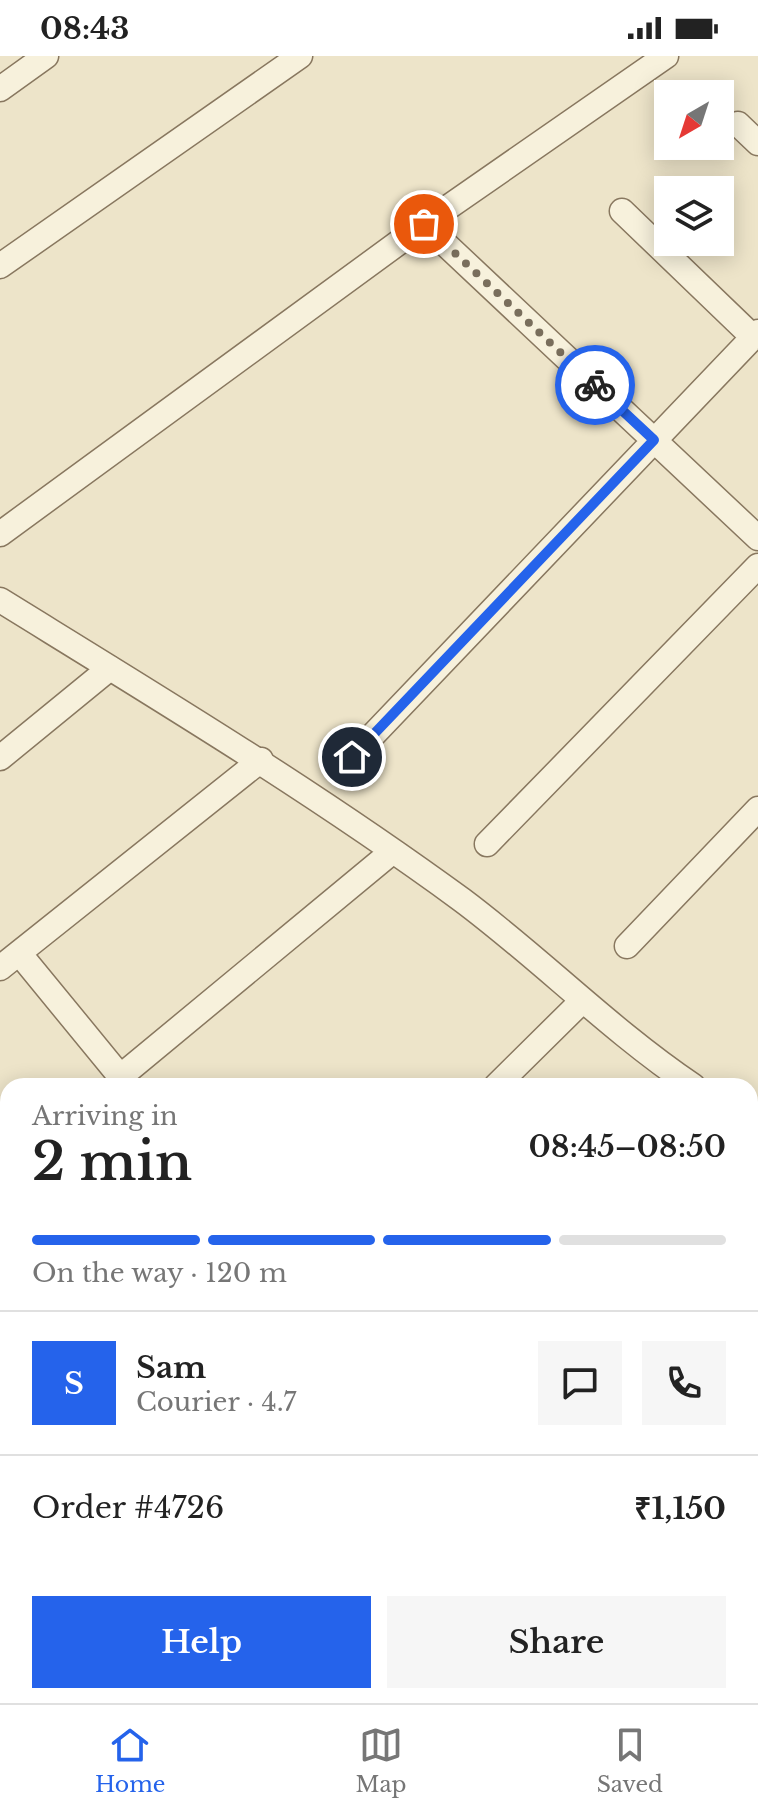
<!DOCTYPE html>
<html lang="en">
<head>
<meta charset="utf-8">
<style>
	:root { --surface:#fff; --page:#f6f6f6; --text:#222; --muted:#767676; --line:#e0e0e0; --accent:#2563eb }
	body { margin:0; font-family:"Libre Baskerville",serif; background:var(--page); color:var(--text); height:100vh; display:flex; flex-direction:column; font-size:30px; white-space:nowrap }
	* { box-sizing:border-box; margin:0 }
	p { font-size:26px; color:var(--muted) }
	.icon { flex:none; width:44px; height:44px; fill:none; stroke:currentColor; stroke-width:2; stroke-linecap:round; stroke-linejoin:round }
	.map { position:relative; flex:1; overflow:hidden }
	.panel { position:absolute; left:0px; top:1022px; width:758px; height:626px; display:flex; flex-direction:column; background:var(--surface); border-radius:24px 24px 0 0; box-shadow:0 4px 20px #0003 }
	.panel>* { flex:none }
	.needle { width:52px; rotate:219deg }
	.tools { position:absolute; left:654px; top:24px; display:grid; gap:16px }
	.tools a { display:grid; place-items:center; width:80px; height:80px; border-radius:0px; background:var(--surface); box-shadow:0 4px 20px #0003; font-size:40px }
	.pin { position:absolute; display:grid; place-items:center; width:68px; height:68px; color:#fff; margin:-34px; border:4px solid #fff; border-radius:50%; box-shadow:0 2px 8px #0007 }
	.courier { position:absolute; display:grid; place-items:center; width:80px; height:80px; margin:-40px; border:6px solid #2563eb; border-radius:50%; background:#fff; color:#222; box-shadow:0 2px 10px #0007 }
	.headline em { font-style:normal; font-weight:600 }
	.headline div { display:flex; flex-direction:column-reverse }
	.headline { display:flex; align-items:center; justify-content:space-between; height:136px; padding:0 32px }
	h1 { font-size:52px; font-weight:600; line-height:60px }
	.bar { display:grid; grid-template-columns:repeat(4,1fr); gap:12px 8px; align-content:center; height:96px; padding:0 32px }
	.bar i { height:10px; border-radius:6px; background:var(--line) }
	.bar .current { background:var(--accent) }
	.bar p { grid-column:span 4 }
	.line { display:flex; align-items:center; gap:20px; padding:0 32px; border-top:2px solid var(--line) }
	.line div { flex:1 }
	.round { display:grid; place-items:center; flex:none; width:84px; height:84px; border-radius:0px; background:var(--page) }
	.primary-button { display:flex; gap:16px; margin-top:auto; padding:16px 32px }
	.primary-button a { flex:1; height:92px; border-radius:0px; background:var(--accent); color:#fff; font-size:32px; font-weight:600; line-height:92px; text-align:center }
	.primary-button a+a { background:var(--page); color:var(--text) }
	.status { display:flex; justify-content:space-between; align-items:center; height:56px; padding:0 40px; background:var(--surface); direction:ltr }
	.status svg { height:22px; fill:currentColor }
	.tabs { display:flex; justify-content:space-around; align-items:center; height:112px; border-top:2px solid var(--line); background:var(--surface); font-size:22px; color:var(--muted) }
	.tabs a { display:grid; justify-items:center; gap:4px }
	.tabs .current { color:var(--accent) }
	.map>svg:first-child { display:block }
</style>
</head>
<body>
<div class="status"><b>08:43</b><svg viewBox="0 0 49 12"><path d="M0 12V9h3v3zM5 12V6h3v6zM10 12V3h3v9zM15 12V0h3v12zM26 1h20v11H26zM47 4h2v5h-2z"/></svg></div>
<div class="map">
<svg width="758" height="1647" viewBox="0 0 758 1647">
	<rect width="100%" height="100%" fill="#ede4c9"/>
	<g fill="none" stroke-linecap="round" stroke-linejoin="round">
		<defs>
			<path id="minor" d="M0,33L46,0
				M738,68L758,87
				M622,155L753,281
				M424,168L758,482
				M0,210L300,0
				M0,478L424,168L666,0
				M0,544C157,641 313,735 462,844C541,903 610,974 693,1030
				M352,701L758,276
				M0,702L110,612
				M487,788L758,510
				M627,890L758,753
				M19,897L128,1030
				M0,912L261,704
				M120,1021L393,795
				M496,1030L582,945
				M750,1069L758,1074
				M0,1126L8,1136
				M750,1361L758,1355
				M0,1490L8,1482
				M0,1531L8,1539
				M750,1559L758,1553
				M104,1640L111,1647
				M388,1640L395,1647
				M695,1640L700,1647
				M73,1647L80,1640
				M201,1647L208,1640
				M640,1647L649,1640"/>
		</defs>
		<use href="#minor" stroke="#88775f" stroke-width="27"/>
		<use href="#minor" stroke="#f7f1dc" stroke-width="24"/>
	</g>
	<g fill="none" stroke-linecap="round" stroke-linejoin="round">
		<path stroke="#796e5c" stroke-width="8" stroke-dasharray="0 14.4" d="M424,168L595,329"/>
		<path stroke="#2563eb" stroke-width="10" d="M352,701L654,384L595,329"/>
	</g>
</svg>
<div class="tools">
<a><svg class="needle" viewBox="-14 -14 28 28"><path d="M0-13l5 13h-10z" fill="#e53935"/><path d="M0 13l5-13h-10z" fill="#767676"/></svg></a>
<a><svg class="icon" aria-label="layers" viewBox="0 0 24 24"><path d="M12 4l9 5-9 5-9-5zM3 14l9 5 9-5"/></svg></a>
</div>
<div class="pin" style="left:424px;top:168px;background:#ea580c"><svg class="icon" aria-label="bag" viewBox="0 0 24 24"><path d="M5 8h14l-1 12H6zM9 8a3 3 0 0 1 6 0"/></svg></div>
<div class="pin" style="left:352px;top:701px;background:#1f2937"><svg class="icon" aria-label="home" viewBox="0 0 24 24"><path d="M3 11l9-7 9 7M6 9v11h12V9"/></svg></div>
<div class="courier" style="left:595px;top:329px"><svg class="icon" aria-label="bike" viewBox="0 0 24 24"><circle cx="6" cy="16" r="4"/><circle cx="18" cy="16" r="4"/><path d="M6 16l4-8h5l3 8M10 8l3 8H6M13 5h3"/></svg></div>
<section class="panel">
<div class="headline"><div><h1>2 min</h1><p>Arriving in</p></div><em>08:45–08:50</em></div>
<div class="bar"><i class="current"></i><i class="current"></i><i class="current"></i><i></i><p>On the way · 120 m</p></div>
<div class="line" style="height:144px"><b class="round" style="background:var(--accent);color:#fff">S</b><div><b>Sam</b><p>Courier · 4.7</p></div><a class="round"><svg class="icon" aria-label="chat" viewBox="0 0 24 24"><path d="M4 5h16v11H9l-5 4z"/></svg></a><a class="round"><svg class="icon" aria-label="phone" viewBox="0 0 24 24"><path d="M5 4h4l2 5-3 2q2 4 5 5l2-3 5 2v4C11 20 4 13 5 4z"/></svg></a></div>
<div class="line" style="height:104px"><div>Order #4726</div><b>₹1,150</b></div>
<div class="primary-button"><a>Help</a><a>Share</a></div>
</section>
</div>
<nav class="tabs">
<a class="current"><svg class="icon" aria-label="home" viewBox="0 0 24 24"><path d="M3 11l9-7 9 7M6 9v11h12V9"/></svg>Home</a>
<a><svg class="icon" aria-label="map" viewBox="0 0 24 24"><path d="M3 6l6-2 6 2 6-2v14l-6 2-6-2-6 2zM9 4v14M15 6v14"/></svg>Map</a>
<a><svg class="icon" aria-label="saved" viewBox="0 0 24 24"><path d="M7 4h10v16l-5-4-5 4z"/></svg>Saved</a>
</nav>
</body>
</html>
